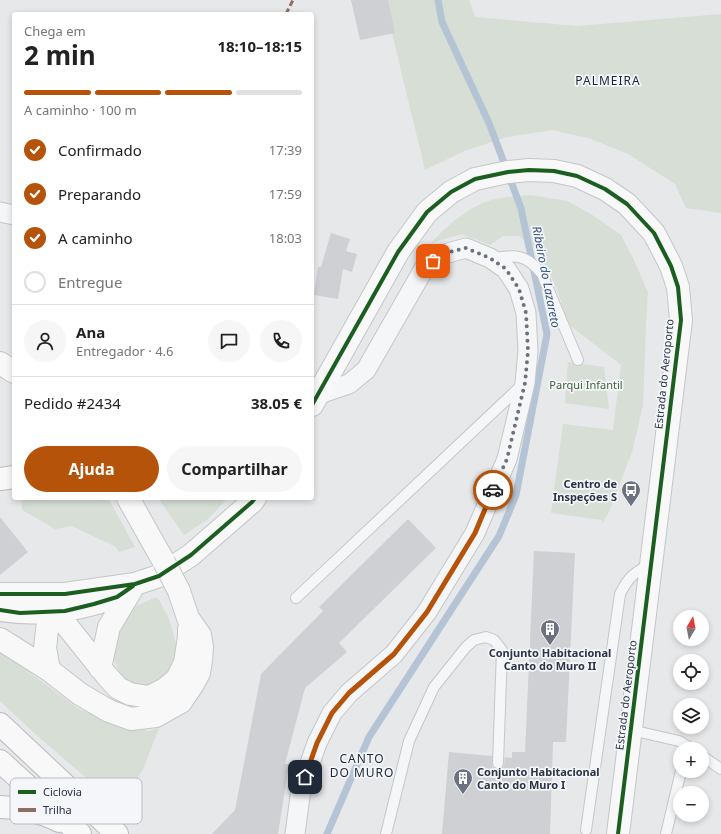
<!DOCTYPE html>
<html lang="pt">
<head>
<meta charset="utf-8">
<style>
	:root { --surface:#fff; --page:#f6f6f6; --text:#222; --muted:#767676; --line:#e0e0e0; --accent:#b45309 }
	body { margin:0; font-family:"Noto Sans",sans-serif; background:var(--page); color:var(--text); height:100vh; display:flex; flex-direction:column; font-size:15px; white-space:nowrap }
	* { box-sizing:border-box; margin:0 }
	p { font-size:13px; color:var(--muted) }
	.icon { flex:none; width:22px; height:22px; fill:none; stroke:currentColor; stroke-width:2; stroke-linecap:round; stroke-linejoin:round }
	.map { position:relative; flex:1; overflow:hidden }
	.side { position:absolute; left:12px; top:12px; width:302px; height:488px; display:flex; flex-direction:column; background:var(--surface); border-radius:4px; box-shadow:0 2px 6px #0003 }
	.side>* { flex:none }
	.needle { width:26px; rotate:10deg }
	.fabs { position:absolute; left:673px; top:610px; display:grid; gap:8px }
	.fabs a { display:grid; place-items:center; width:36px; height:36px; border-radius:50%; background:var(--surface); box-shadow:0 2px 6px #0003; font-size:20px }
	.pin { position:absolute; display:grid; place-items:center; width:34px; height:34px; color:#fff; margin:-17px; border-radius:8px; box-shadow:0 2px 6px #0006 }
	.courier { position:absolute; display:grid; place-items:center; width:40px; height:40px; margin:-20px; border:3px solid #b45309; border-radius:50%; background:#fff; color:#222; box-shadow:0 1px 5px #0007 }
	.headline em { font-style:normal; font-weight:700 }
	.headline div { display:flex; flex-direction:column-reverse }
	.headline { display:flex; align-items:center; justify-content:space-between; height:68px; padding:0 12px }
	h1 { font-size:26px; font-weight:700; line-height:30px }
	.bar { display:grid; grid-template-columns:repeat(4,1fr); gap:6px 4px; align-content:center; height:48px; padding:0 12px }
	.bar i { height:5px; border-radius:3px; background:var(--line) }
	.bar .active { background:var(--accent) }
	.bar p { grid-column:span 4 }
	.line { display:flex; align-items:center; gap:10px; padding:0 12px; border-top:1px solid var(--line) }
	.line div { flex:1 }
	.round { display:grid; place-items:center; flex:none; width:42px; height:42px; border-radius:21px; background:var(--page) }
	ol { padding:0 12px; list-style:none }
	li { display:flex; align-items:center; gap:12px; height:44px }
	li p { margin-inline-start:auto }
	li .icon { padding:4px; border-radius:50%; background:var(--accent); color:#fff; stroke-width:4 }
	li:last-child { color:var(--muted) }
	li i { width:22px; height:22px; border:2px solid var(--line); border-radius:50% }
	.action { display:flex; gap:8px; margin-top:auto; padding:8px 12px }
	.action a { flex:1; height:46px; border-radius:24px; background:var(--accent); color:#fff; font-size:16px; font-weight:700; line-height:46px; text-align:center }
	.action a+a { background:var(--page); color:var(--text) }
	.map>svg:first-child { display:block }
</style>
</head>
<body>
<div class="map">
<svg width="721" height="834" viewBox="0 0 721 834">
	<rect width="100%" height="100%" fill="#e6e8ea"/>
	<path fill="#d6ded6" d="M384,0H469L475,17L577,26L721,14V213L686,208L675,184L628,154L591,139L553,130L507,137L464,151L425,170Z
		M531,195L567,201L591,214L621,235L634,260L648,293L646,323L643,405L632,452L609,512L602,524V520L551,513L563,424L613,430L621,365L567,323L560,298L549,270L534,248L519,236H503L490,245L462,234L431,243C450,223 472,203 500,198C510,197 521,196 531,195Z
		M568,362L604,367L609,409L565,403Z
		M21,498H108L135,547L119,552L116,547L72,526L55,529L22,510Z
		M158,498H228L207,520L184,535Z
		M156,597L159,600L169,619L177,647L173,666L167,677L156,685L142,687L129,683L119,674L112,652L115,626L134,607Z
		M0,651L79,709L115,723L149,731L159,728L144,767L120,807L33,732L0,701Z"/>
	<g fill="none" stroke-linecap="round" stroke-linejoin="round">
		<path stroke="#b4c4d5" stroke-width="7" d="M327,834L369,737L499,536L516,495L547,334L521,208L489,123L442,22L438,0"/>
	</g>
	<path fill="#ced0d3" d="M351,0H388L395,33L360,40Z
		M331,233L350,239L346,251L357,254L352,272L343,269L338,299L314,295L318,267H321Z
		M0,517L28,552L0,575Z
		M408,519L436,548L339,643L347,652L305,688L285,764H289L278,834H212L235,810L261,674L323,611L319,607Z
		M534,551L575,553L566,742H553L550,834H442L449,752L492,756V766L494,768L498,769L504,766L505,757L512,758V752H525Z"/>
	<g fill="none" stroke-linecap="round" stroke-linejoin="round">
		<defs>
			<path id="lane" d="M492,258C517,255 526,254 542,274L578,360
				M296,598L522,385
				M631,730L679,741L692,749
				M702,756L721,769
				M586,830L620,594C629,576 633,574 650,564
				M386,834L409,741L434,687L466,647L474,640L486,637L494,640L502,650L498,763
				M666,834L681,771"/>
			<path id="street" d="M0,212L14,215
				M295,834L301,789L317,743L332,713L349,693L394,654L427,612L475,533L507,459L525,383L528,351L526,313L519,289L506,269L490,258L466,248L441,255L425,267L366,370L349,384L319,394"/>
			<path id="secondary" d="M0,363L14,372
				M312,405L398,252L427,212L451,192L475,179L508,172L529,170L554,171L577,176L605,189L627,204L654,233L671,266L678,287L681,320L618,834
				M128,498L164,562
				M0,594H65L135,584L159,576L191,555L252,502L255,498
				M28,596L51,606L107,676L118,688L130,694L149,697L165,689L177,679L185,663L189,637V629
				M0,610C39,616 73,611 110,599
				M0,639L49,670L80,694L109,711L131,719L156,716L181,702L193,684L199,673L201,661L202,647L200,635L188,618L179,591
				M100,668L109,627L133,587
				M49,670L45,648L49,612L51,606L57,601"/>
			<path id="highway" d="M0,479L14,477
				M0,724L117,834
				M0,761L80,834
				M0,807C20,808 41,811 59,821"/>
		</defs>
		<use href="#lane" stroke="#c4c6c8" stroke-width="12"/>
		<use href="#street" stroke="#c4c6c8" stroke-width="21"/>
		<use href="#secondary" stroke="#c4c6c8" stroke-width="24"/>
		<use href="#highway" stroke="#b8bbbf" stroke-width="24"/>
		<use href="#lane" stroke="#f5f6f7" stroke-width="10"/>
		<use href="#street" stroke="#f5f6f7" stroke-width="19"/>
		<use href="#secondary" stroke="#f8f8f8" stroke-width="22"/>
		<use href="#highway" stroke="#f8f8f8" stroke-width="22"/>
		<defs>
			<path id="secondary-bridge" d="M164,562L179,591"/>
		</defs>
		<use href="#secondary-bridge" stroke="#c4c6c8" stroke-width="24" stroke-linecap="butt"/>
		<use href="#secondary-bridge" stroke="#f8f8f8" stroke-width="22"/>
		<path stroke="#8d6e63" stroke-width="3" stroke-dasharray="6 3" stroke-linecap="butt" d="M286,14L293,0"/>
		<defs>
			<path id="cycleway" d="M312,405L398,252L427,212L451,192L475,179L508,172L529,170L554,171L577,176L605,189L627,204L654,233L671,266L678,287L681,320L618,834
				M0,594H65L135,584L159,576L191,555L252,502L255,498
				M0,610L20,613L65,611L94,604L117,597L133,586"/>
		</defs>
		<use href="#cycleway" stroke="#f4f6f9" stroke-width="6"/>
		<use href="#cycleway" stroke="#1b5e20" stroke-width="4"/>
	</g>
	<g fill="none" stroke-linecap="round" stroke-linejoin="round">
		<path stroke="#6c737f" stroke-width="4" stroke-dasharray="0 7.2" d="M433,261L441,254L466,248L490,258L506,269L519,289L526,313L528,351L525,383L507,459L493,490"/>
		<path stroke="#b45309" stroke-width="5" d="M305,777L317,743L332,713L349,693L394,654L427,612L475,533L493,490"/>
	</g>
	<defs>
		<symbol id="bus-pin" viewBox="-11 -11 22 30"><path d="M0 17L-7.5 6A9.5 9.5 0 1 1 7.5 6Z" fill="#6c737f" stroke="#f4f6f9"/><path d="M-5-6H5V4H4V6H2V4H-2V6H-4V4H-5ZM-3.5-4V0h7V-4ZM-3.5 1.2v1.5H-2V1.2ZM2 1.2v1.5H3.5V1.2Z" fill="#fff"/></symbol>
		<symbol id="building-pin" viewBox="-11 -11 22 30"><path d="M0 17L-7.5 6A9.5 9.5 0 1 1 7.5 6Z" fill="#6c737f" stroke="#f4f6f9"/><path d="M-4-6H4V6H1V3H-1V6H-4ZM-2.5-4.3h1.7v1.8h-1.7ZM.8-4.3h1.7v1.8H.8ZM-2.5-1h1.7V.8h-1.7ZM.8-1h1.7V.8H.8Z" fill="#fff"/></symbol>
	</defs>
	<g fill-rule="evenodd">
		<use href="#bus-pin" x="620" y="479" width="22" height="30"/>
		<use href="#building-pin" x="539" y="618" width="22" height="30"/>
		<use href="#building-pin" x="452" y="767" width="22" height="30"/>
	</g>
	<g text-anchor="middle" stroke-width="3.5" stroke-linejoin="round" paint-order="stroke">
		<g font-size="11" fill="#2b3445" stroke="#f4f6f9">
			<text transform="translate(664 374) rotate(-84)" y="4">Estrada do Aeroporto</text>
			<text transform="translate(626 695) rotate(-83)" y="4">Estrada do Aeroporto</text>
		</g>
		<g font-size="11" fill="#3f6138" stroke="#f4f6f9">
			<text x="586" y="389">Parqui Infantil</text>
		</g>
		<g font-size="11" font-weight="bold" fill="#2b3445" stroke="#f4f6f9" text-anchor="end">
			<text x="617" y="488">Centro de<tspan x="617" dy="13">Inspeções S</tspan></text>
			<text x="550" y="657" text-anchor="middle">Conjunto Habitacional<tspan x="550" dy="13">Canto do Muro II</tspan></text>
			<text x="477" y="776" text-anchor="start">Conjunto Habitacional<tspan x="477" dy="13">Canto do Muro I</tspan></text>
		</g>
		<g font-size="12" letter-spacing="1" fill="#1d2536" stroke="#f4f6f9">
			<text x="608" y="85">PALMEIRA</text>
			<text x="362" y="763">CANTO<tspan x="362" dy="14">DO MURO</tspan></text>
		</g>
		<g font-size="12" font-style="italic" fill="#34527a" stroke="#f4f6f9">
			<text transform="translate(546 277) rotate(79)" y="4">Ribeiro do Lazareto</text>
		</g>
	</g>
	<rect x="10" y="778" width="132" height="46" rx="6" fill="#f4f6f9" stroke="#b8bcc3" stroke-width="1"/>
	<rect x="18" y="790" width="18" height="4" fill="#1b5e20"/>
	<rect x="18" y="808" width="18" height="4" fill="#8d6e63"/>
	<g font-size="11" fill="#2b3445">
		<text x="43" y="796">Ciclovia</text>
		<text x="43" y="814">Trilha</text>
	</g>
</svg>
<div class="fabs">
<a><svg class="needle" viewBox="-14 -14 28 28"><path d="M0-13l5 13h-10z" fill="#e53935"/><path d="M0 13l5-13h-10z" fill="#767676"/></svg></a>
<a><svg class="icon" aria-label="locate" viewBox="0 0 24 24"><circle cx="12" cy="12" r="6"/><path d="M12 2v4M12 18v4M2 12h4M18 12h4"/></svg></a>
<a><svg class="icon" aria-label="layers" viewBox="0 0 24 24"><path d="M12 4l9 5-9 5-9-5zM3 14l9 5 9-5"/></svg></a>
<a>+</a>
<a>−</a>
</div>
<div class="pin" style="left:433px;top:261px;background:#ea580c"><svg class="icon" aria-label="bag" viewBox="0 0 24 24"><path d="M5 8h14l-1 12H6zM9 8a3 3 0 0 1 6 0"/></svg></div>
<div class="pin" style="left:305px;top:777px;background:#1f2937"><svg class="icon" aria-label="home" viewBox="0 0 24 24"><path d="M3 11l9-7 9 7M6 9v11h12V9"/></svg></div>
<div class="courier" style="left:493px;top:490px"><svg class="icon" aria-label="car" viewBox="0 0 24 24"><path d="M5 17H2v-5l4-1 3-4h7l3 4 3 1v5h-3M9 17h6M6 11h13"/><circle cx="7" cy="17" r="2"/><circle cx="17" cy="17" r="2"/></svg></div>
<section class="side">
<div class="headline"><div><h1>2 min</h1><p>Chega em</p></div><em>18:10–18:15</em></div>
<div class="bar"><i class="active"></i><i class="active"></i><i class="active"></i><i></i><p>A caminho · 100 m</p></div>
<ol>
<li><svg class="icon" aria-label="check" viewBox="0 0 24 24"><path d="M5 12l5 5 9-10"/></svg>Confirmado<p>17:39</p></li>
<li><svg class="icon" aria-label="check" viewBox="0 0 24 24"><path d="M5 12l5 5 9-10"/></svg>Preparando<p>17:59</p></li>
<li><svg class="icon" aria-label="check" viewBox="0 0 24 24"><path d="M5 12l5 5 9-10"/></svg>A caminho<p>18:03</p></li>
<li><i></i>Entregue</li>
</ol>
<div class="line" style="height:72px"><a class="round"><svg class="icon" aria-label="person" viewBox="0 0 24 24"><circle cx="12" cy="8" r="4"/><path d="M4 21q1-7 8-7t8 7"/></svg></a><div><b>Ana</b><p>Entregador · 4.6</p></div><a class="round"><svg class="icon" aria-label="chat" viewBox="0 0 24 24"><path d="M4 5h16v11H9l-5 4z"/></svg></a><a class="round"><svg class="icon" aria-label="phone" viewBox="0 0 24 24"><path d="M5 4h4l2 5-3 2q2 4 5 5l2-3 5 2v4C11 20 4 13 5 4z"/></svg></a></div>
<div class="line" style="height:52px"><div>Pedido #2434</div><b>38.05 €</b></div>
<div class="action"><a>Ajuda</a><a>Compartilhar</a></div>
</section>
</div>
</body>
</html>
